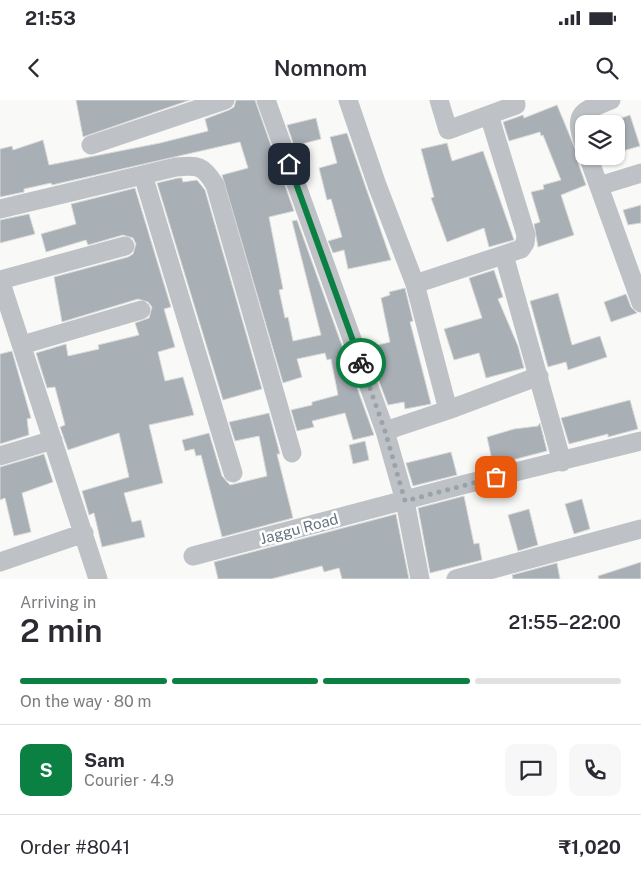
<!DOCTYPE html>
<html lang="en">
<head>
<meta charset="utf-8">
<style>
	:root { --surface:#fff; --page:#f7f7f7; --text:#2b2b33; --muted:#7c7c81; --line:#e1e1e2; --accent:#0b8043 }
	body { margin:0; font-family:"Public Sans",sans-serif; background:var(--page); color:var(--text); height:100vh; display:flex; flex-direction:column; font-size:19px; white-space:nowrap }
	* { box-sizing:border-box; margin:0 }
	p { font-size:16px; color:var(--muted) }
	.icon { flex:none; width:28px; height:28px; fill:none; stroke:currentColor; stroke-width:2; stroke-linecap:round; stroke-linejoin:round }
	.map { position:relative; height:479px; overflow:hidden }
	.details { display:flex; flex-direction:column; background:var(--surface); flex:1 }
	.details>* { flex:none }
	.tools { position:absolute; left:575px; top:15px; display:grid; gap:10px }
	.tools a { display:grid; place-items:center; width:50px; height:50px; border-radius:10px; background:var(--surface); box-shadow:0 1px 4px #0004; font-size:25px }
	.pin { position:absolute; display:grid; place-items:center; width:42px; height:42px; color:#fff; margin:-21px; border-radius:10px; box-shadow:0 2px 8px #0006 }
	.courier { position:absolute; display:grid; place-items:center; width:50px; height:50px; margin:-25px; border:4px solid #0b8043; border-radius:50%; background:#fff; color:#222; box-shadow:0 1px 6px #0007 }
	.summary em { font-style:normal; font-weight:600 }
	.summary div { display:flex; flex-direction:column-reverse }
	.summary { display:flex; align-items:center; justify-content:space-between; height:85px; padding:0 20px }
	h1 { font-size:32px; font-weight:600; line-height:38px }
	.bar { display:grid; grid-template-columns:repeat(4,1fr); gap:8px 5px; align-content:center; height:60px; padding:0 20px }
	.bar i { height:6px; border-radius:4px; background:var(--line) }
	.bar .current { background:var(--accent) }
	.bar p { grid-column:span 4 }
	.line { display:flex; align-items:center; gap:12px; padding:0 20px; border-top:1px solid var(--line) }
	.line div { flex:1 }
	.round { display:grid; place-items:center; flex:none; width:52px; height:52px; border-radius:10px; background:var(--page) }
	.status { display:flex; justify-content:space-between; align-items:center; height:35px; padding:0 25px; background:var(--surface); direction:ltr }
	.status svg { height:14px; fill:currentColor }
	header { display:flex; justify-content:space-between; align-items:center; height:65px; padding:0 20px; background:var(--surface); font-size:22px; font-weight:600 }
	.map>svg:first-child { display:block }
</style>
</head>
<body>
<div class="status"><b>21:53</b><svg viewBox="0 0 49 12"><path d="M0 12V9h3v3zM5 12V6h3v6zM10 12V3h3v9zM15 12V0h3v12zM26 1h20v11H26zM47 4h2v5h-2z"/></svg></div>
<header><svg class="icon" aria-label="back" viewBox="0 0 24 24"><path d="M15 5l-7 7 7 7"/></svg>Nomnom<svg class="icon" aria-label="search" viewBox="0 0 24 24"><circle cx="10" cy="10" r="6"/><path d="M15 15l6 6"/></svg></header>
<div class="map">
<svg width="641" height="479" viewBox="0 0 641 479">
	<rect width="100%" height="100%" fill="#f9f9f7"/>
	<path fill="#a8afb5" stroke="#dadad9" d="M76,0H190L83,37Z
		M236,0H255L294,111L269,117L283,189L279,190L285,218L288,217L293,241L321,235L292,121L297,120L374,335L353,340L345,313L312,321L314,327L297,331L291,310L312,305V302L338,295L331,259L327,260L325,253L297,259L302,277L283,283L222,75L248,68L240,42L52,85L51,83L24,89V92L0,97V49L12,46L13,50L43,40L49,65L160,43L208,31L205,19L229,10L234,7Z
		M557,5L577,53V60L586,85L561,95L574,135L538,147L534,124L540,122L531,92L544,89L543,85L561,80L543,35L541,36L540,32L509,41L503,22L523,15L524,18Z
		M630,15L640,46L616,53V20Z
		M316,18L321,39L294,46L287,25Z
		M347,33L391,160L348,169L344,150L333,153L328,141L342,137L331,99L327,100L319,68L337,63L330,37Z
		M447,43L452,61L483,51L514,140L489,147L484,128L447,142L431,98L434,97L421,49Z
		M178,78H182L183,82L197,80L205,90L262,289L223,300L157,83Z
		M135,88L171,207L164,209L175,247L158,252L165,281L183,277L194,315L149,325L163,383L124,393L132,422L141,420L145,437L102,447L94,413L89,415L82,391L129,377L119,333L68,350L60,327L65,325L55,287L47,288L36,253L66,244L68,256L99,249L98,245L139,235L135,223L149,218L152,207L148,202L138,199L62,222L54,177L128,157L133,154L136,144L133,138L123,135L88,145L86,140L46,152L41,134L76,124L71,104Z
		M641,105V123L628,125L623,110Z
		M29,114L35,134L0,143V120Z
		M494,170L503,197L498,199L518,246L524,268L486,278L479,253L454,260L444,229L482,218L469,178Z
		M405,188L413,221L410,222L431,304L405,309L404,302L388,305L372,263L382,261L378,245L390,242L381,198L390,195L389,192Z
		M558,193L572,245L600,236L607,257L568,270L566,262L548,267L530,201Z
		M626,194L631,207L637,213L611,222L604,202Z
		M12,251L31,318L27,319L29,335L0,344V254Z
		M630,300L638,329L608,337V334L569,344L561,318Z
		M269,313L280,354H277L293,418L222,437L201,355L196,356L194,349L185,351L182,340L209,333L222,376L230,385L267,376L259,336L235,341L229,322Z
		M540,323L547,351L493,365L487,337L514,329L538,326Z
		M365,341L369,360L353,364L349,345Z
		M451,352L457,375L413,386L406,363Z
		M44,354L53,382L22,393L31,432L14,436L5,398L0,400V367Z
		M464,396L474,444L479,443L482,460L430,473L418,408Z
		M582,399L590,429L574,434L565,404Z
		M529,409L538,445L518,451L508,415Z
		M396,414L409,479H342L339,468L324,472L322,466L271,479H218L214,462Z
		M641,462V479H599L598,476Z
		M557,463L560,479H513L512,475Z"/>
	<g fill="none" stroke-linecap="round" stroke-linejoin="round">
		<path stroke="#bec2c6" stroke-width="19" d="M266,0L385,331L405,401L420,479
			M348,0L377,85L415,184L448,310
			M439,0L448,30L516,5L515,0
			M584,44C572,11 584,11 611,0
			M91,45L225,0
			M588,56L641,203
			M143,75L233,373
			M599,86L641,73
			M0,109L176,67C198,65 203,65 215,85L292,353
			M504,155L562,362
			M0,180L98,479
			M0,180L125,146
			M415,184L521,149L525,143L526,135L489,15
			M22,245L141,210
			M385,331L448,310L539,276
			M0,356L53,340
			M193,456L462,385L641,341
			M0,462L84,433
			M456,479L641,429"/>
	</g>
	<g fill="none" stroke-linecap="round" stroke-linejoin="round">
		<path stroke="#99a3a8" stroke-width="5" stroke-dasharray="0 9" d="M361,263L385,331L405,401L496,377"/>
		<path stroke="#0b8043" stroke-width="6" d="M289,64L361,263"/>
	</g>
	<g text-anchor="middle" stroke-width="5" stroke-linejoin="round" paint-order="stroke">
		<g font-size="15" fill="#66747e" stroke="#fff">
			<text transform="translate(299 429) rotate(-15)" y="5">Jaggu Road</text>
		</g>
	</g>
</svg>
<div class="tools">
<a><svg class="icon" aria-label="layers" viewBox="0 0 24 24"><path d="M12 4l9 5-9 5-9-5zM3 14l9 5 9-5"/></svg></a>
</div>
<div class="pin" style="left:496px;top:377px;background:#ea580c"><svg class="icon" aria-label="bag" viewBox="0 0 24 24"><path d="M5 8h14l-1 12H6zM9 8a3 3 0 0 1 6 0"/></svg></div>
<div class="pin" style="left:289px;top:64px;background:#1f2937"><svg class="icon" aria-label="home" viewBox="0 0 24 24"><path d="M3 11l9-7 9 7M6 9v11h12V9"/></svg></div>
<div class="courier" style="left:361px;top:263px"><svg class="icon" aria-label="bike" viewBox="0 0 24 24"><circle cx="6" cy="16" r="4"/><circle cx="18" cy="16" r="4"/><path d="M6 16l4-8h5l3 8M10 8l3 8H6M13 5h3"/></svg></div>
</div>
<section class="details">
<div class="summary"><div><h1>2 min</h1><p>Arriving in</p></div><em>21:55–22:00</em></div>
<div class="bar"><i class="current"></i><i class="current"></i><i class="current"></i><i></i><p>On the way · 80 m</p></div>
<div class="line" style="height:90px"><b class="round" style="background:var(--accent);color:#fff">S</b><div><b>Sam</b><p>Courier · 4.9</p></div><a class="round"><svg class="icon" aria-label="chat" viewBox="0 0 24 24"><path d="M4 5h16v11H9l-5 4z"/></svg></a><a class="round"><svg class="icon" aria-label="phone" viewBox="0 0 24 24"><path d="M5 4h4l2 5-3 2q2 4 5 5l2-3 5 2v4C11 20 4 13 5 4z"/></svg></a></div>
<div class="line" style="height:65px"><div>Order #8041</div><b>₹1,020</b></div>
</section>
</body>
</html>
